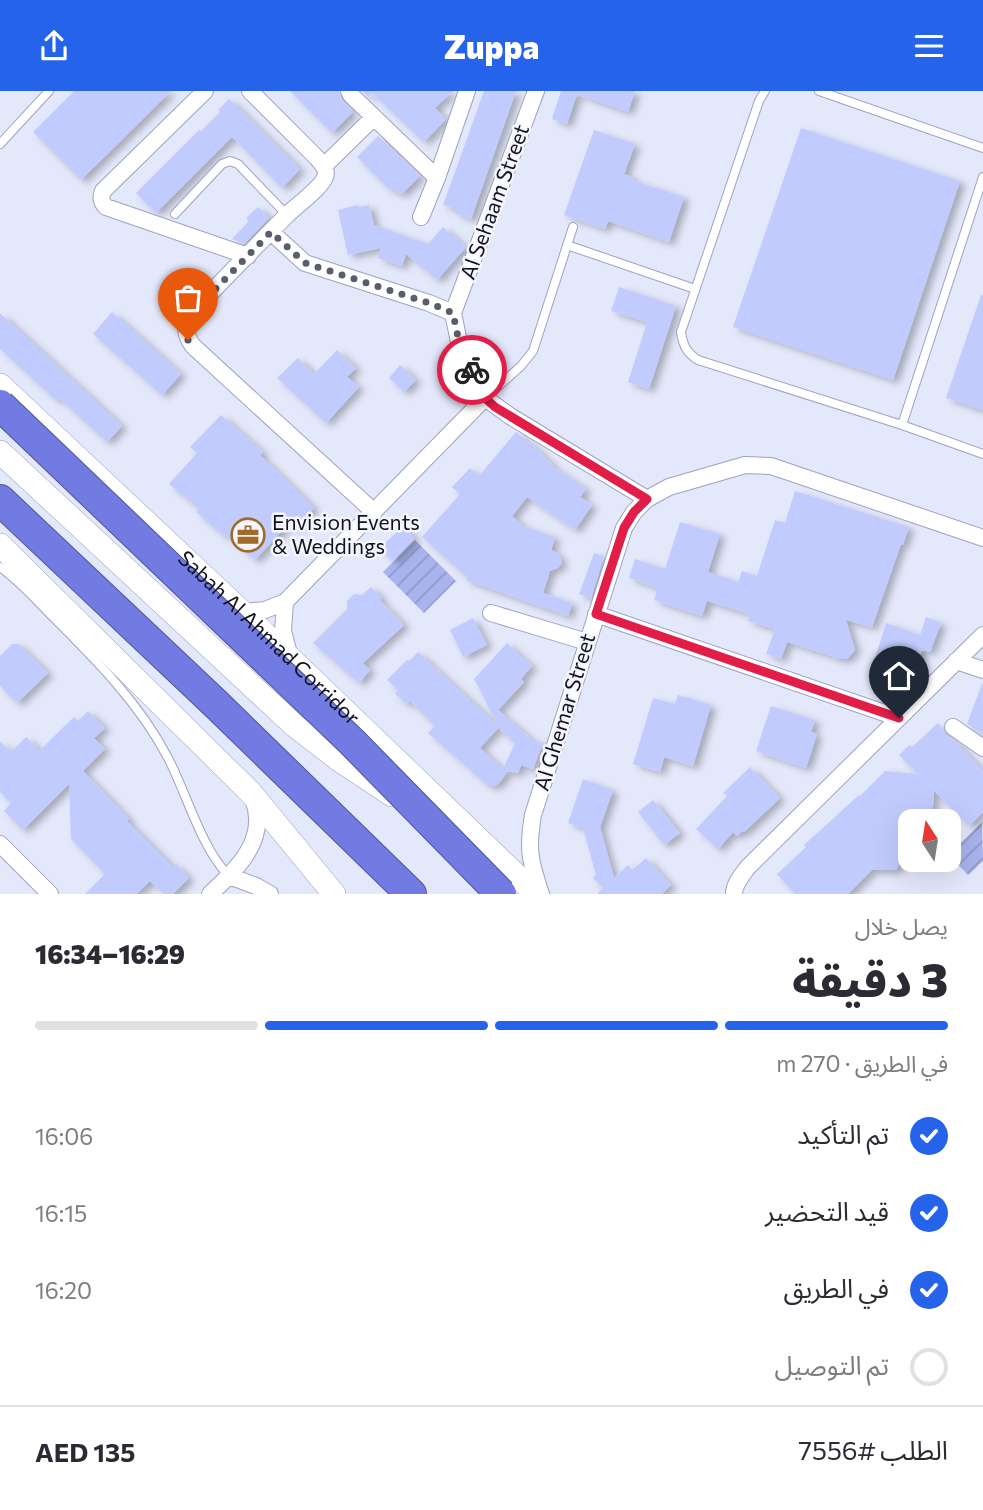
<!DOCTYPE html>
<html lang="ar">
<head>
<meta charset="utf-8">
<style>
	:root { --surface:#fff; --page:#f7f7f7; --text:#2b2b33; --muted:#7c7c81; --line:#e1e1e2; --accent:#2563eb }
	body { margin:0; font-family:Commissioner,"Noto Sans Arabic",sans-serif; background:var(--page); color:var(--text); direction:rtl; height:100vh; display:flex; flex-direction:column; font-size:26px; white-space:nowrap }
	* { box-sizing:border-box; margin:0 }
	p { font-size:23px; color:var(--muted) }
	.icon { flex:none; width:38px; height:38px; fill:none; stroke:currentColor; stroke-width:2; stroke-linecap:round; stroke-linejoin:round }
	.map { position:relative; height:803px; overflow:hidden; direction:ltr }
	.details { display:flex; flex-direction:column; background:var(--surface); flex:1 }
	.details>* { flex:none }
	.needle { width:46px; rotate:348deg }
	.tools { position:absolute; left:898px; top:718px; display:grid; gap:14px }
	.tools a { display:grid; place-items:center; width:63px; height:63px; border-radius:14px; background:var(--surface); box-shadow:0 7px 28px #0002; font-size:35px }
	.pin { position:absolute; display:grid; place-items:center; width:60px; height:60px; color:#fff; margin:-72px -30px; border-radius:50% 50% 50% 0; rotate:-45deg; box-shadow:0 0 7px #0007 }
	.pin .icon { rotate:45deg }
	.courier { position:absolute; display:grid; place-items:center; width:70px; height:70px; margin:-35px; border:5px solid #e11d48; border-radius:50%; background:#fff; color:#222; box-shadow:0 2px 9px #0007 }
	.summary em { font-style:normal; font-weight:800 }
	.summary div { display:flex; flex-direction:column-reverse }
	.summary { display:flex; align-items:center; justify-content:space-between; height:119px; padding:0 35px }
	h1 { font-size:46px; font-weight:800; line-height:52px }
	.bar { display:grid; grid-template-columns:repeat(4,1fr); gap:10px 7px; align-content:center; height:84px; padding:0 35px }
	.bar i { height:9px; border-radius:5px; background:var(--line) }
	.bar .selected { background:var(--accent) }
	.bar p { grid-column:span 4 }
	.line { display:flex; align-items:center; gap:18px; padding:0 35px; border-top:2px solid var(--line) }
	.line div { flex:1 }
	ol { padding:0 35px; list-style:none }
	li { display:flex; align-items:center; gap:21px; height:77px }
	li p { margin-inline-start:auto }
	li .icon { padding:7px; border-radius:50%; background:var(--accent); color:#fff; stroke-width:4 }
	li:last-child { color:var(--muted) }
	li i { width:38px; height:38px; border:4px solid var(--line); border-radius:50% }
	header { display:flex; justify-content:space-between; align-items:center; height:91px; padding:0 35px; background:var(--accent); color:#fff; font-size:32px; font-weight:800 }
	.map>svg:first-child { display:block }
</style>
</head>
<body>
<header><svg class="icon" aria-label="menu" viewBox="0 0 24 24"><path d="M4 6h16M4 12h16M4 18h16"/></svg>Zuppa<svg class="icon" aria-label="share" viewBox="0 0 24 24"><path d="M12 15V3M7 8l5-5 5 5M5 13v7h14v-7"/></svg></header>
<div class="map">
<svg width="983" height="803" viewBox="0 0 983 803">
	<defs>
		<pattern id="garden-furrows" width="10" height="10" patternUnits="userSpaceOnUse" patternTransform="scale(1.75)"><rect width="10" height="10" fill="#a9b3ed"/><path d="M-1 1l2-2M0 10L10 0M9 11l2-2" fill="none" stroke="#9099cb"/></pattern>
		<filter id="shadow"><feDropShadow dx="5.5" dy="3.5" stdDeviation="3.5" flood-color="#0004"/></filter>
	</defs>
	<rect width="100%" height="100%" fill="#e4e8fb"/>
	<path fill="url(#garden-furrows)" d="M415,449L456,490L424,522L383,481Z
		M982,731L983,770L968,784L949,764Z"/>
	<path fill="#c2cbfe" filter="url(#shadow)" d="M74,0H171L81,89L33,41Z
		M290,0H339L342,9L353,21L332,42Z
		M362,0H453L435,17L446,28L424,51L372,2L368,6Z
		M484,0H516L471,128L455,122L458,119L443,114Z
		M561,0H635L628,21L577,3L567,33L552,28Z
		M229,8L300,78L282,97L232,46L156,122L136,102L199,39L201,40L220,21L218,19Z
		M801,37L960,90L893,289L733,236Z
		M594,39L635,53L624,83L633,86L632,89L684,106L669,151L608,130L605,138L564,124Z
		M378,45L420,85L402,103L388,97L357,66Z
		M358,114L359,116L369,114L374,134L428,153L443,136L466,156L437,189L406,163L402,175L378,167L381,157L348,164L338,119Z
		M258,116L269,127L244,153L232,148L249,130L246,127Z
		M619,196L676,215L649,298L628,291L647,231L611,220Z
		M981,204H983V319L946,307Z
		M112,221L181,283L162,304L93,243Z
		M0,222L122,335L107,351L59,307L56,309L0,258Z
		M337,259L356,277L347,286L359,296L326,332L277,287L298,267L314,283Z
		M400,274L416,289L404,301L389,287Z
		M221,324L263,361L260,364L314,417L295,438L289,432L255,469L225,443L224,445L196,421L199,418L169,393L197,362L190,356Z
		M516,341L543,363L542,364L553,374L552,375L586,398L580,406L592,414L575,439L527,406L512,425L523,435L555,446L551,459L559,463L562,472L558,477L550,480L543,502L572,512L568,525L466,489L467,486L422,446L460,403L452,396L470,377L479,385Z
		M795,400L909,436L903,454L901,453L872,536L846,529L855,559L847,568H837L832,565L787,551L781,568L766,563L775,538L748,530L750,523L707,510L702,525L654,509L658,497L629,487L635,468L665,478L680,431L720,443L708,481L738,491L742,480L757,485L775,429L785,432Z
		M403,435L415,447L393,470L380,457Z
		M594,462L604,465L591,507L579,503Z
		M371,496L382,507L380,509L404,534L363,572L370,579L359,592L313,552L347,518V510L354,503L362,504Z
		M926,526L941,532L930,561L922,559L918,569L914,568L910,578L903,576L901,583L873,574L886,532L920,544Z
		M473,527L487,554L463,566L450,539Z
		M507,552L532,575L521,588L524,591L498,619L531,648L543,652L533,678L521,674L518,682L506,680L507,681L501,690L495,695H489L428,642L435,635L410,610L407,613L395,603L398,599L387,589L407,569L409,570L418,561L499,636L480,657L503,678L515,652L501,640L474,588Z
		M12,553H18L48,582L17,612L0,595V565Z
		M982,593H983V643L967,633Z
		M678,604L711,614L693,675L664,666L660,681L633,673L653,607L675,613Z
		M771,615L815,629L811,641L817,643L806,677L756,660Z
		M88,620L105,637L94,647L105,658L83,680L129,728L127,730L173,776L176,773L189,787L173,803H164L150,790L137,803H85L105,783L71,748L69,693L23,739L4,720L11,712L0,701V650L11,661L26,646L40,659L74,626L78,630Z
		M938,632L946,644L956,651L983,680V721L969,735L934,700L932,730H910V769L902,768L896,779H872L848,803H795L777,783L806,756L804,754L859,704L860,705L885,680L918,683L899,664L909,654L912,656Z
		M750,676L780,707L744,741L742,740L737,745L733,741L718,758L696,738L727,705L723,702Z
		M583,688L613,699L600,736L614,787L628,774L632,779L646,767L671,794L662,803H597L603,797L593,787L596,784L583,737L568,732Z
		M653,709L680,742L664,754L638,721Z"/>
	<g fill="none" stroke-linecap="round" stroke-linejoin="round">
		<defs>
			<path id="lane" d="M765,0L759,10L681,241C683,255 687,262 698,269L902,334L983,363
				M819,0L983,57
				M0,53L49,0
				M175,123L222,73L230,70L238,73L287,124
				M567,154L695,198
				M485,307L521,275L533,260L573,136
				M902,334L983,86
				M0,476C20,490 37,510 54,527C97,570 140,613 168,667C187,703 201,757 229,785"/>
			<path id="street" d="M205,0L103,100C100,107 101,111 106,116L248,165
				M250,0L317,67C322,73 328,78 325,86C322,96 295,116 287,124C256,155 225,187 195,218C185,230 183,242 193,255L374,421
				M349,0L351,4L437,87
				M324,75L374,26
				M421,126L437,87L467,0
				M271,141L305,172L429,212L453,222L459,251L485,307L510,325L647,408
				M453,222L536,0
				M285,511L283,540L289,563
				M242,521L265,519L285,511L485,307
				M491,522L587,551
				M596,523L899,627
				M956,570L983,579
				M953,636L983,657
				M0,753L50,803
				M229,785L256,795L270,803
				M210,803C237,778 269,748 253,708
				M541,803C530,770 527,758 533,724L624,437L634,421L647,408L669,396L745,374L771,375L983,447
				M734,803C734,793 742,784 748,776L983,544"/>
			<g id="secondary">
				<path id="s1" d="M0,294L242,521L536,803"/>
				<path d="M0,361L295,635L339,669L392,704"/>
				<path d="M0,454L251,702L334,803"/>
			</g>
			<path id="highway" d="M0,409L217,614L411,803"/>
		</defs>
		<use href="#lane" stroke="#9da2c1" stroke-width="10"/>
		<use href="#street" stroke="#9da2c1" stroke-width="18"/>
		<use href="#secondary" stroke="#9da2c1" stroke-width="24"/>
		<use href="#highway" stroke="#4f569c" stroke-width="32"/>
		<use href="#lane" stroke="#fff" stroke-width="8"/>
		<use href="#street" stroke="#fff" stroke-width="16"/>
		<use href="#secondary" stroke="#fff" stroke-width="23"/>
		<use href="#highway" stroke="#717be1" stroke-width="30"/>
		<defs>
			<path id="highway-bridge" d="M0,314L352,651L501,803"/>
		</defs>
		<use href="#highway-bridge" stroke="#4f569c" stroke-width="32" stroke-linecap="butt"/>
		<use href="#highway-bridge" stroke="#717be1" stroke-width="30"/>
	</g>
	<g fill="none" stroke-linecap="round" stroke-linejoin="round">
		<path stroke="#5a5d6b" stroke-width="7" stroke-dasharray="0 12.6" d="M188,249C185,240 186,234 189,225L271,141L305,172L429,212L453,222L459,251L472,279"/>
		<path stroke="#e11d48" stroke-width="9" d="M472,279L485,307L495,316L647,408L634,421L624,437L596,523L899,627"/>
	</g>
	<defs>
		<symbol id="office-ring" viewBox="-11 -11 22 22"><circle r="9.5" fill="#f5f6fd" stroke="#a26a27" stroke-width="1.5"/><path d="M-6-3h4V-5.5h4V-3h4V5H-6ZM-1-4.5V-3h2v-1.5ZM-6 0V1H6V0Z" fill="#a26a27"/></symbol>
	</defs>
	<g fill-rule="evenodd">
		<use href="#office-ring" x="229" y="425" width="38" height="38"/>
	</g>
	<g text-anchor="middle" stroke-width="5" stroke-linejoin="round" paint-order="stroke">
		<g font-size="21" fill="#10121d" stroke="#f5f6fd">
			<text transform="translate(495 111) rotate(-70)" y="7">Al Sehaam Street</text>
			<text dy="7" stroke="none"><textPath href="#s1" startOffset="369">Sabah Al Ahmad Corridor</textPath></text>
			<text transform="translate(565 621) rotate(-73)" y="7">Al Ghemar Street</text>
		</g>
		<g font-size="21" fill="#10121d" stroke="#f5f6fd" text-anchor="start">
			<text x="272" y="439">Envision Events<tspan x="272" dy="24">&amp; Weddings</tspan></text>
		</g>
	</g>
</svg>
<div class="tools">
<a><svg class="needle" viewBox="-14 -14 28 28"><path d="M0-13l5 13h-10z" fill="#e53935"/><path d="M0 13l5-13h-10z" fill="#7c7c81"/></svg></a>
</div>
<div class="pin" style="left:188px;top:249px;background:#ea580c"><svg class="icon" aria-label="bag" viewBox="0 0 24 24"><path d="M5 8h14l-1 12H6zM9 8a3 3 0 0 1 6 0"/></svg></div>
<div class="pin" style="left:899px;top:627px;background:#1f2937"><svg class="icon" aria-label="home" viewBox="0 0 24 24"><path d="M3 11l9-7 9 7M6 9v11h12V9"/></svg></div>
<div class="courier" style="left:472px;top:279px"><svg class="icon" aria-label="bike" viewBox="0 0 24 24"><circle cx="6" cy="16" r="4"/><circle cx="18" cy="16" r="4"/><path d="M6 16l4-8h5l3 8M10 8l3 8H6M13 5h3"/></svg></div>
</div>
<section class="details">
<div class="summary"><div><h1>3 دقيقة</h1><p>يصل خلال</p></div><em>16:29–16:34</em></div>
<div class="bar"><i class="selected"></i><i class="selected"></i><i class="selected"></i><i></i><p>في الطريق · 270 m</p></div>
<ol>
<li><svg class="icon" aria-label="check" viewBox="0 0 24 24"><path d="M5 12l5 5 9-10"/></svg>تم التأكيد<p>16:06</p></li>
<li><svg class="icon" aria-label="check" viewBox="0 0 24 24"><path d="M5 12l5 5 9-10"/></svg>قيد التحضير<p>16:15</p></li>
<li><svg class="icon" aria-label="check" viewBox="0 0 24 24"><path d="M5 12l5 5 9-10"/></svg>في الطريق<p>16:20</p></li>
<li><i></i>تم التوصيل</li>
</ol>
<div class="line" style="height:91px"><div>الطلب #7556</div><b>AED 135</b></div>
</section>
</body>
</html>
